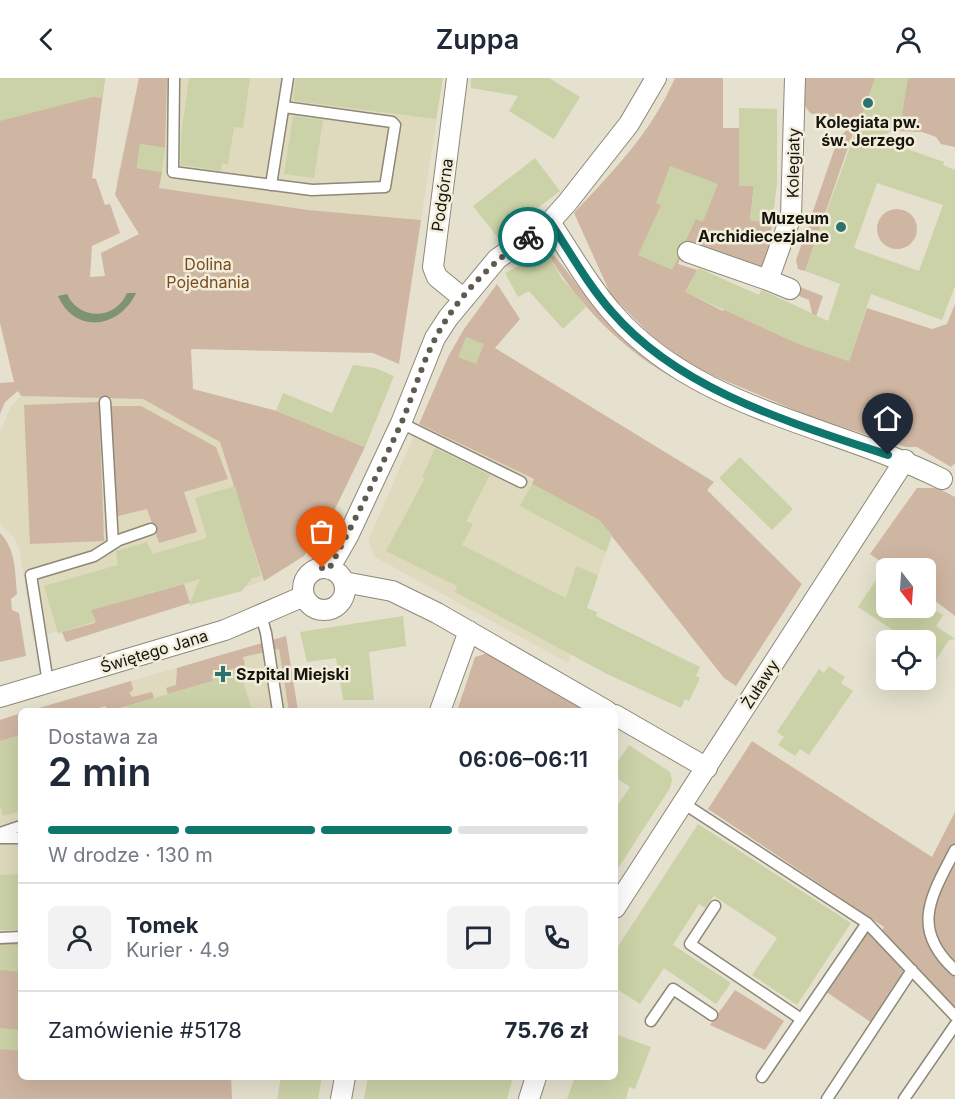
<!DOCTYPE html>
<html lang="pl">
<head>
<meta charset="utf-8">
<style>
	:root { --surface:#fff; --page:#f2f2f3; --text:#1f2937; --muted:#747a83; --line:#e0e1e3; --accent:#0f766e }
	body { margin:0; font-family:Inter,sans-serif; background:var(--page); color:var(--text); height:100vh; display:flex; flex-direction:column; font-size:22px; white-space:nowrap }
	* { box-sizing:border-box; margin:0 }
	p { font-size:20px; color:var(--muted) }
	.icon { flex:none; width:33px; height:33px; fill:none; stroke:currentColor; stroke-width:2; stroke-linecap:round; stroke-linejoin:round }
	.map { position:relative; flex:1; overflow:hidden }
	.sheet { position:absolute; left:18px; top:630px; width:600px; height:372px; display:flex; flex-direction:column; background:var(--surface); border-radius:9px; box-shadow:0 6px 24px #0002 }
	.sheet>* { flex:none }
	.needle { width:39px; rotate:163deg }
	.fabs { position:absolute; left:876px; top:480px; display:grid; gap:12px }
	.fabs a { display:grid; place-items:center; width:60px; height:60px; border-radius:9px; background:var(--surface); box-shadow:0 6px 24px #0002; font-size:30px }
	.pin { position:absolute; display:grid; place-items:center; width:51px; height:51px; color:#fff; margin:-62px -26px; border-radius:50% 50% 50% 0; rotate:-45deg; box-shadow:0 0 6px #0007 }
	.pin .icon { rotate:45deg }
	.courier { position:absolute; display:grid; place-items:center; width:60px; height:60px; margin:-30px; border:4px solid #0f766e; border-radius:50%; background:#fff; color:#222; box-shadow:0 2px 8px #0007 }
	.head em { font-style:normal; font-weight:600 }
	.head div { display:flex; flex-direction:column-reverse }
	.head { display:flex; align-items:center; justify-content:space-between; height:102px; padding:0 30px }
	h1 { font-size:39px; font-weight:600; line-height:45px }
	.bar { display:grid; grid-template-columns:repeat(4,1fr); gap:9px 6px; align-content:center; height:72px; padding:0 30px }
	.bar i { height:8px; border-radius:4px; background:var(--line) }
	.bar .on { background:var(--accent) }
	.bar p { grid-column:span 4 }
	.line { display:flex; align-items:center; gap:15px; padding:0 30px; border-top:2px solid var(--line) }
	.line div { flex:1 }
	.round { display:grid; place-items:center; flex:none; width:63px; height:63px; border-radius:9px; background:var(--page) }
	header { display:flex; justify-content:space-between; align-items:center; height:78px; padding:0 30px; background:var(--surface); font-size:27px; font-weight:600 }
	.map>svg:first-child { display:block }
</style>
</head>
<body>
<header><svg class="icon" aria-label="back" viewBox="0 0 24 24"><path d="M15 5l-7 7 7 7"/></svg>Zuppa<svg class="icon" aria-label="person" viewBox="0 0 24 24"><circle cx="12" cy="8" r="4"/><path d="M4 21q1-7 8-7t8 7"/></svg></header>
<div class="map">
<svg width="955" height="1021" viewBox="0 0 955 1021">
	<rect width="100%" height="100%" fill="#e5e1ce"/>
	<path fill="#dfd9be" d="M139,0H443L421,142L308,132L116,104Z
		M21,318L143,321L220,364L264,503L193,526L192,529L189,525L66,564L62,554L59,557L57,553L33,561L20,474L15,460L0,446V354L11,328Z
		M419,346L534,401L532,406L599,442L612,457L568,585L375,479L368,463Z
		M286,558L298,633H29Z
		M21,635V865L0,866V642Z"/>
	<path fill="#cfb6a2" d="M0,0H105L92,100L96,101L105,127L110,126L120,155L92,168L90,199L105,198L101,175L139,156L115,117L139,0H167L165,70L140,66L137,90L162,94L159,110L308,132L421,142L399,286L373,275L191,271L193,311L277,333L365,369L334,433L304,478L264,503L220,364L143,321L21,318L18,313L5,324L0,336V305L14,304L0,245Z
		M675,0H723V50H739V108H754L750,142L772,145L769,172L763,189L687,163L678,186L697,192L686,214L723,233L728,224L747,241L797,265L812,235L809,222L797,217L800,209L823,218L806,268L849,283L867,230L932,251L947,246L955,226V385L951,389L917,369H906L814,340L695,290L652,258L611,217L574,135C615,91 651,55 675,0Z
		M805,0H955V69L941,66L936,59L922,54L894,53L857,44L805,193L798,191L796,182L839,58L845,54L848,44L810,35L805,28Z
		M877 151a20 20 0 1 1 40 0a20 20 0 1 1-40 0Z
		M549,172C576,201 595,237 626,263C669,300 722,323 772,349C738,332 702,316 668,297C623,272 570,218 547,173Z
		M497,206L520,241L495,270L714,404L707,412L802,506L736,608L724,600L599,442L532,406L534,401L419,346L448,279L464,251Z
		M99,324L104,463L30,466L24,327Z
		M106,328H141L216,369L228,401L184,414L197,454L159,465L147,431L110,440Z
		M917,410H938L955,419V538L926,516V490H890L870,476Z
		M0,455C16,471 15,494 17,516L11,521L12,532L19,535L26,578L0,584Z
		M184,506L190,525L66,564L62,554L95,545L91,532Z
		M286,558L298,633H289L279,571L243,579L245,587L212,597L213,603L168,616L166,610L176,607L177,590Z
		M488,575L590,633H457L475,579Z
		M131,603L133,612L129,615L132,619L152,614L154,620L110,633L105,628L89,633H29Z
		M21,635V657L0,663V642Z
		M752,663L932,779L955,734V933L880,856L884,849L708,731Z
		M867,845L912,892L875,947L822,911Z
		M21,865V999H231L232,1021H0V866Z
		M735,912L784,943L765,972L710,947Z"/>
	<path fill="#7e936f" d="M127,215H136C120,250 75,257 58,218L67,216C79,243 116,242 127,215Z"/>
	<path fill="#ccd2a7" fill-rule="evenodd" d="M0,0H105L102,20L93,19L0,43Z
		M189,0H250L243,50L234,49L228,87L222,85L221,93L181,87V58Z
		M296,0H443L436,41L295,23L293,20Z
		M471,0H549L580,19L554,61L509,33L518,18L471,10Z
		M875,0H908L902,37L905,43L879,61L944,84L943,87L955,92V208L942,242L871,216L849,283L798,266L685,214L698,190L759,217L761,212L764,213L828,243L840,206L805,193ZM877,105L943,127L919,193L854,170Z
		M739,30L777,31V106L772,145L750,142L754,108H739Z
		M293,38L323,42L314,100L284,96Z
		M140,66L165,70L162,94L137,90Z
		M535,80L560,113L498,160L473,128Z
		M670,88L718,106L703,144L696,141L686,162L677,170L678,180L672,192L638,177L661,127L656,125Z
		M547,173L562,201L587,228L563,251L529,213L518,219L505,195Z
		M466,259L484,266L476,286L458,279Z
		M353,287L375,290L394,298L365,369L276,333L283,315L332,335Z
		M435,370L490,397L466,443L473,446L462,467L566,520L576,488L598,497L587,530L597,534L596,538L700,589L696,598L700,600L689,623L685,621L681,630L607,596L455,514L457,508L386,473L425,400L422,399Z
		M740,379L793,431L772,452L719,400Z
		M532,406L599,442L612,457L606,474L520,428Z
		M235,408L261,498L252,500L242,513L189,527L200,501L91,532L96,543L58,555L44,508L118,487L116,473L147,464L153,476L207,460L195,420Z
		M886,487V530H931L943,537L936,548L955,561L949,562L926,597V562H908L858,529Z
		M403,538L406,568L369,574L374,622H343L336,580L307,584L300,554Z
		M829,588L845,599L841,605L853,613L809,677L800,671L795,678L778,667L784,659L777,654L819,591L824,595Z
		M239,589L252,633H128L127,628L213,603L212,597Z
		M21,657V733L3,738L0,727V663Z
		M629,667L670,694L672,702L670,710L615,795V731L630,709L615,699V688Z
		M698,746L851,845L797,927L752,897L777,860L714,818L705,830L699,826L673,867L731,905L716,926L664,890L640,926L615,910V873Z
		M21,796V852H0V797Z
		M0,867H21V894L0,892Z
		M0,950L21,952V973L0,971Z
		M615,956L651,969L635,1011L629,1009L626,1021H567L575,999H615Z
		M281,999H322L318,1021H277Z
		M368,999H513L507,1021H364Z"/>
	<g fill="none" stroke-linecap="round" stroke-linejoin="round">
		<defs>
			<path id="service" d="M174,0L173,94L312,112L385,109L395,47L392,44L284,29
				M271,107L288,0
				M105,324L113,466
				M401,345L521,404
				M261,537L266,555L278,633
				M48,605L31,497L94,478L119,462L151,451
				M683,725L867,845L955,938
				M0,755L21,748
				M0,760H21
				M955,772C932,817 909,850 955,892
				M715,828L690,866L801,941
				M0,860L21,859
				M651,943L673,911L712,937
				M762,999L867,845
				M827,1021L912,892
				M904,1021L955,947"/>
			<path id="minor" d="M457,0L433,189L437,199L464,221
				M550,144C570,174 588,207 612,234C696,332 832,346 942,401
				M688,174L768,202L791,138L795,0
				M768,202L790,211
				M303 511a21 21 0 1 1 42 0a21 21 0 1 1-42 0Z
				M329,491L348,458L401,345L435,260L448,240L497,181L550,144L567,125L629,46L656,0
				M344,504L392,513L437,535L607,633
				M0,619L225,552L304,518
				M440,633L469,553
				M615,637L707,690
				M615,830L905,382
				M341,1021L345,999
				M529,1021L536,999"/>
		</defs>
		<use href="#service" stroke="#8d8877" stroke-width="13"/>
		<use href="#minor" stroke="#8d8877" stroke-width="22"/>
		<use href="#service" stroke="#fff" stroke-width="10"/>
		<use href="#minor" stroke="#fff" stroke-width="20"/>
	</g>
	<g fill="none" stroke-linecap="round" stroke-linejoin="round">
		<path stroke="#5e5c51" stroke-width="6" stroke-dasharray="0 10.8" d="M322,490L329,491C354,444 378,396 400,348C413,319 421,287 436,259C457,219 492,184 528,159"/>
		<path stroke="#0f766e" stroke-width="8" d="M528,159L550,144C570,174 588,207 612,234C680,313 792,345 888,377"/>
	</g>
	<g fill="#2b746d" stroke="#f3eedb" stroke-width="2">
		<circle cx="868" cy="25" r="6"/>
		<circle cx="841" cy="149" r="6"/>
		<path d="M220 587h6v6h6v6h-6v6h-6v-6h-6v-6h6z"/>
	</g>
	<g text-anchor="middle" stroke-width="5" stroke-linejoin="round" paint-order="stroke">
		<g font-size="16" font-weight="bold" fill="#15140d" stroke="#f3eedb">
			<text x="868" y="50">Kolegiata pw.<tspan x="868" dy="18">św. Jerzego</tspan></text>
			<text x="829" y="146" text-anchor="end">Muzeum<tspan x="829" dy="18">Archidiecezjalne</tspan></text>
			<text x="236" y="602" text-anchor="start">Szpital Miejski</text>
		</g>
		<g font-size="16" fill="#15140d" stroke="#f3eedb">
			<text transform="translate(793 85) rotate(-89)" y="6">Kolegiaty</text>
			<text transform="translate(442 117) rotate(-82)" y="6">Podgórna</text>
			<text transform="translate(154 573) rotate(-17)" y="6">Świętego Jana</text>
			<text transform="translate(760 606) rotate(-57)" y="6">Żuławy</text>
		</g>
		<g font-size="16" fill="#7a4a1e" stroke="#f3eedb">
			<text x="208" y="192">Dolina<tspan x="208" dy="18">Pojednania</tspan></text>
		</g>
	</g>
</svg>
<div class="fabs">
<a><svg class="needle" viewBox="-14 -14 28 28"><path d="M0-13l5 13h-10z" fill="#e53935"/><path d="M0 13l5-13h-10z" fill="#747a83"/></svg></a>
<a><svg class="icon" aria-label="locate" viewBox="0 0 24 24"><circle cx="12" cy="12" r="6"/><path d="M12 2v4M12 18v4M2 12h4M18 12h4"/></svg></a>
</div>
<div class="pin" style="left:322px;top:490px;background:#ea580c"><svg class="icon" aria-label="bag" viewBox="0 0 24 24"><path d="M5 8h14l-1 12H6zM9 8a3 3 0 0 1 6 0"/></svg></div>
<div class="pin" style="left:888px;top:377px;background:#1f2937"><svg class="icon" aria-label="home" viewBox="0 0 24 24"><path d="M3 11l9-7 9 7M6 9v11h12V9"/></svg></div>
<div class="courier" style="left:528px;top:159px"><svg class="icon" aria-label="bike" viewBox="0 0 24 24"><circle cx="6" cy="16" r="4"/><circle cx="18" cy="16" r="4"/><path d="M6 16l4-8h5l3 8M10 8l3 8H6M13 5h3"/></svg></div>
<section class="sheet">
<div class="head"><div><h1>2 min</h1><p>Dostawa za</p></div><em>06:06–06:11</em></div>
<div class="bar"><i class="on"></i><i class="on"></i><i class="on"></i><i></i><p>W drodze · 130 m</p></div>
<div class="line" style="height:108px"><a class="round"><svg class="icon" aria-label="person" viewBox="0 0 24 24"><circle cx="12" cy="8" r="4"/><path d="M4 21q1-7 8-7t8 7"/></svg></a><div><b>Tomek</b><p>Kurier · 4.9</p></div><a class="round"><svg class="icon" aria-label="chat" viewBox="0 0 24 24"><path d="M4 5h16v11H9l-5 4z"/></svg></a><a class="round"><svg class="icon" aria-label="phone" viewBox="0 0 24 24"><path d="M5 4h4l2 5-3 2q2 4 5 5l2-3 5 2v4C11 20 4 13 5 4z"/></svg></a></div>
<div class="line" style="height:78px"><div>Zamówienie #5178</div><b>75.76 zł</b></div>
</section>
</div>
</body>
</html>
